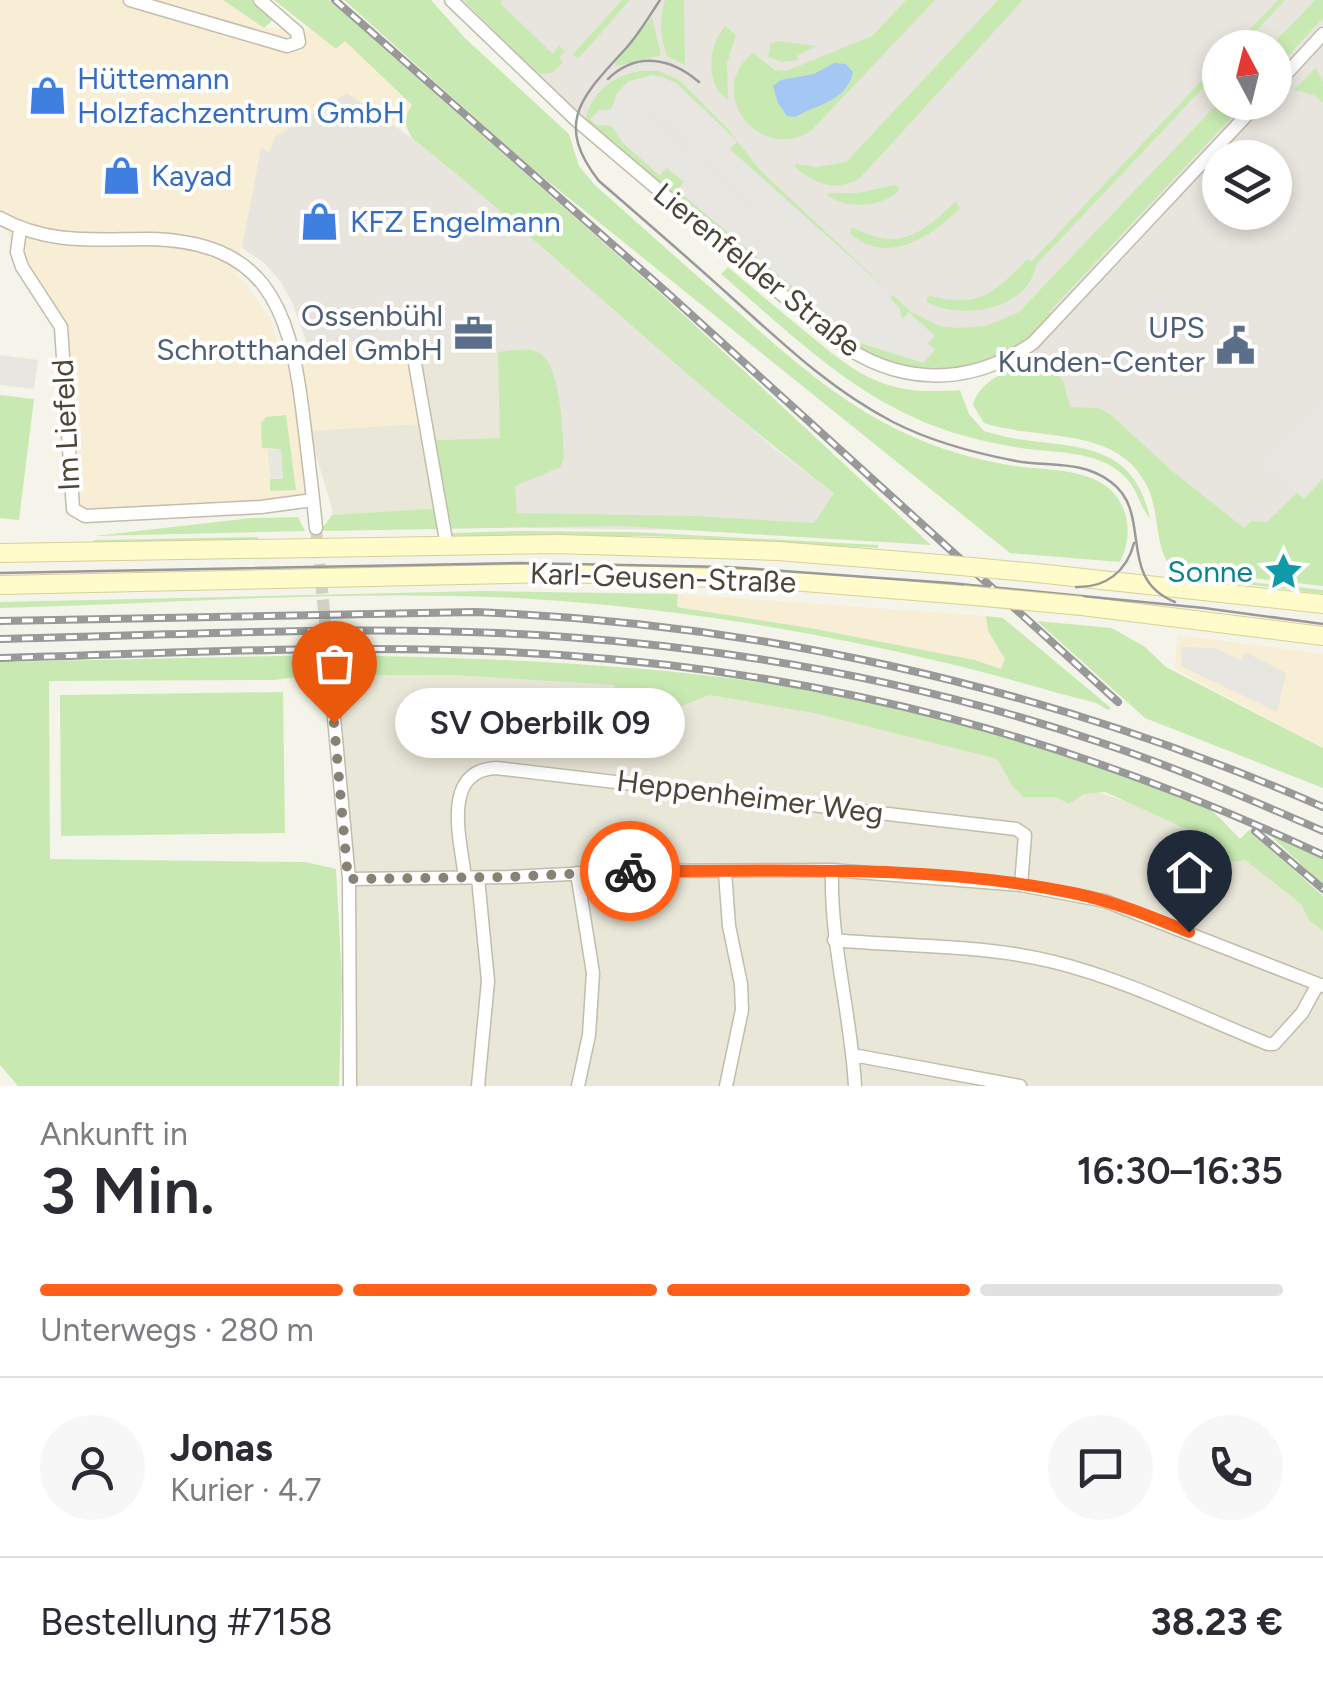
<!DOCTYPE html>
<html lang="de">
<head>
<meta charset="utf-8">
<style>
	:root { --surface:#fff; --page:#f7f7f7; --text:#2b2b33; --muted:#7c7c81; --line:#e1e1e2; --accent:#ff5f17 }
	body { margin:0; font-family:Figtree,sans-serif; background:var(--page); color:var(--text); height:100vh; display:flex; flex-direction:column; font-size:38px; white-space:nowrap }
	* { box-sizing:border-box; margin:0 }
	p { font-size:32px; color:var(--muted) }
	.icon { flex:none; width:55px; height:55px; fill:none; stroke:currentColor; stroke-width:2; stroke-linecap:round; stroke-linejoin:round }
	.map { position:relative; height:1086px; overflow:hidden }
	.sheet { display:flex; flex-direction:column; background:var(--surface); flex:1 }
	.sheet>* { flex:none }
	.needle { width:65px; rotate:353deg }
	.controls { position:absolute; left:1202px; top:30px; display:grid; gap:20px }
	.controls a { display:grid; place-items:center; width:90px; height:90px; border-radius:50%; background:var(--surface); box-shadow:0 5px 15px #0003; font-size:50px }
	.pin { position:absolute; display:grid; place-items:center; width:85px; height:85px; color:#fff; margin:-102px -42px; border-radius:50% 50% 50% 0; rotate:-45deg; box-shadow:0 0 10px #0007 }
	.pin .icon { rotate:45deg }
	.courier { position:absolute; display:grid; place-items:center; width:100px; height:100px; margin:-50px; border:8px solid #ff5f17; border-radius:50%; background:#fff; color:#222; box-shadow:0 2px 12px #0007 }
	.bubble { position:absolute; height:70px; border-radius:35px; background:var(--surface); box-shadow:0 5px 15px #0003; font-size:32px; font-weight:600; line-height:70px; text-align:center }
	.summary em { font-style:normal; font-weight:600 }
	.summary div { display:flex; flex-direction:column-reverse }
	.summary { display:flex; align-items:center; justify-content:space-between; height:170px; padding:0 40px }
	h1 { font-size:65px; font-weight:600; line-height:75px }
	.bar { display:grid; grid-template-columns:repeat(4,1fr); gap:15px 10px; align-content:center; height:120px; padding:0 40px }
	.bar i { height:12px; border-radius:8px; background:var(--line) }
	.bar .selected { background:var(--accent) }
	.bar p { grid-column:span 4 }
	.line { display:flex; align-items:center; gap:25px; padding:0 40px; border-top:2px solid var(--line) }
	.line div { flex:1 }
	.round { display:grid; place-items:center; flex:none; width:105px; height:105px; border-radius:52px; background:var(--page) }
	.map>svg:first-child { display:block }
</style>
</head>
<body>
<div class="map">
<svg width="1323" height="1086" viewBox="0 0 1323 1086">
	<rect width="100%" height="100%" fill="#f5f4ea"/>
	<path fill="#e9e7d8" d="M424,348L498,352L502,438L436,440L429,444L443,528L332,531V508L311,439L312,430L419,424L409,349Z
		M338,671L348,675H452L615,685L709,695L812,713L997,759L1203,827L1323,921V1086H350L352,1023L331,676Z"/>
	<path fill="#f7eed5" d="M0,0H223L264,28L310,29L323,15L419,104L400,131L347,93L332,105L243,243L236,275L245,283L270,318L279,349L373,340L372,351L409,349L424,416L419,424L312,431L305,441L312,498L94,513L75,508L62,327L0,222Z
		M678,594L986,616L988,631L1005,659L1002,670L975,660L810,628L677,607Z
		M1177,635L1323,654V748L1175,669Z"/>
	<path fill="#e8e5de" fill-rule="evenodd" d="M459,0H1323V31L1275,82V48H1220V102L1256,103L1020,348L834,336L534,74Z
		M1323,44V518L1252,531L1176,506L1155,474L1009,371L1045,341L1268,103L1275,102V95ZM1220,158H1275V212H1220Z
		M347,93L412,138L506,213L775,449L834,493L832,538L685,530L527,528L515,514L502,438L498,352L424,348L372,351V340L307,344L292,302L280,281L264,263L242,248L261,148L269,152L275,137Z"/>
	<path fill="#c8eab2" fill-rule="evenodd" d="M223,0H254L274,19L264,28Z
		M274,0H329L658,291L931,545L620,526L320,531L332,515L445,508L436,440L500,438L498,352C510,351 527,347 538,352C561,363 563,433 564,457L561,467L515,486L517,513L696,516L814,523L834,493C687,382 556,253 412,138C404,124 403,119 412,105L345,41L336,49Z
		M344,0H431L465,38L569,134L579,166L595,185C642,227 689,269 737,311C790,358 843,406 909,435C939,449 971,458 1003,464C1035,471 1079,466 1106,486C1130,504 1133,537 1120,562L1010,553L529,166Z
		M464,0H503L500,3L553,54L559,46L565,51L559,58L563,62C554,74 547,77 532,71Z
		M622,0H630L579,58L572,55Z
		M665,0H684L685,65L667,56C660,37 659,19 665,0Z
		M906,0H935L811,131C757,164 704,90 753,53L775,70L786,71L872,36Z
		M998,0H1023L860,178C836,193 815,184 795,167L796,164L817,167L846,162Z
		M1278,0H1285L1241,47H1233Z
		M1315,0H1323V18L1275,70V48L1270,47Z
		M652,17L661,55L617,66L615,63Z
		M725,26L736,35L727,63L728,100C704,84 708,46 725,26Z
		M777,41L817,46L797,56L798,60L782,62L768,57L770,44Z
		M1220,61V70L1036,265C1028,310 962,321 927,302V297L931,296C977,309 996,292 1027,259L1031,262Z
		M1316,68L1323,82V103L1314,95L1294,90Z
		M639,71H659L679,80L727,128L760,170L911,312L940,326L958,328L986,326L1019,312L1220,101L1245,103L1049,312L1053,318C997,372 916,388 849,343L585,121C592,92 611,77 639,71ZM660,76L676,83L737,142L729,149L902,320L934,337L927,343L934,350L860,342L678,191L684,182L667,167L659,175L622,142L612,125H598L599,110L611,111Z
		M894,185L899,187L898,192C876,208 850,209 827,196L829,193H858Z
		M955,202L960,208C933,236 886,267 850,233L852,227C898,252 921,235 955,202Z
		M728,267C754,289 780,311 806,332C861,378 886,396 960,390L969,414L984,431C1052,454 1131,426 1150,519C1139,505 1137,487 1122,474C1095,450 1054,453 1020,448C985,442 950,434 917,419C842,386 783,327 721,274Z
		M1045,352L1054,371L1063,380L1070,407L1098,408L1110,414L1171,470L1244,528L1251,521L1267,522L1297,493L1304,498L1323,479V586L1172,569C1154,547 1160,512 1147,486C1118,425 1038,441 984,423L973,405C979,378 1022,364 1045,352Z
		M0,395L34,399L19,520L0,518Z
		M286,415L296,490L270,491V479H283L280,449L262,448L261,423L266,417Z
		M298,517L305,531L94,536L251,518Z
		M518,531L634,532L878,545V548L650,536H451V533Z
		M258,537V540L94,544V540Z
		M1214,578L1323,590V594L1221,581Z
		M482,591L678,594L677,607L810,628L975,660L1001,669L1005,659L988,631L986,616L1003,618L1111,708L1108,710L1096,703C1045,690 994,674 942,662C817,632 689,611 561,601C377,587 184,603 0,608V602Z
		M1037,621L1112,628L1145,647L1166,667L1323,748V788L1145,718Z
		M319,655L311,675L274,680L49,681L50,859L305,862L336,869L342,980L339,1086H18L0,1065V662Z
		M334,655C595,660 854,672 1101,767C1130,778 1182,792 1207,808C1219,815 1230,829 1240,839L1249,830L1323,896V931L1309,920L1301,904L1245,860L1231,862L1198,834L1105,792L1084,794L1069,804L1056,797H1023L1012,785L997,759L813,713L709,695L674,709L618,702L614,685L452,675H347L338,671Z
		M283,692L285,833L61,836L60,695Z
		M1268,833L1323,859V885Z"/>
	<path fill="#e7e6e1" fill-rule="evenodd" d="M653,75L676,83L737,141L730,149L893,295L890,298L900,308L902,319L909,312L935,336L928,343L935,350L923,363L860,343L677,190L684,182L667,168L660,175L622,142L612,126L597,125L590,119L599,110H611L617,93L629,81ZM650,108L655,109L695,145L687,155L646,120L645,111ZM702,153L849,290V291L694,162Z
		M0,355L38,360L34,389L0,385Z
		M1323,401V478L1304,499L1265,462Z
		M281,449L283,479H270L268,450Z
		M1181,647L1215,648L1240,660L1245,652L1286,673L1277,712L1181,666Z"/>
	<path fill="#a5c7f3" d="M834,63L846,64L853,72C847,101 818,104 795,117L787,116L778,103L773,86L781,80L814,74Z"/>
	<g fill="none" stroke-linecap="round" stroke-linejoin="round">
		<path stroke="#d3d1c6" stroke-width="12" stroke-dasharray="12 6" stroke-linecap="butt" d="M316,528L328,653"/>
		<defs>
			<path id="street" d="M130,0L287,46L299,42L297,32L260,0
				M451,0L575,119L833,338C896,386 968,388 1033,343L1259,102
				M1275,86L1323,34
				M0,218C49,245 94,239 148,239C264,241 289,305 302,407C307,447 312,487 316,528
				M20,229L17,252L22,267L61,327L73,509L85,516L261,507L313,500
				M413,352L447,546
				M328,653L349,879L350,1086
				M832,870C830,944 851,1013 855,1086
				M725,872L729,926L741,984L742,1010L726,1086
				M577,873L593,973L589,1035L578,1086
				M465,878C461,841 440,771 496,768L1016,829L1025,835L1021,885
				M349,879L509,877L631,871L832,870L1021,885L1105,901L1323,986
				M834,940C907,947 982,944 1054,962C1127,980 1198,1016 1268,1044H1274L1302,1013L1318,984
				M853,1055L1020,1086
				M478,1086L488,981L478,878"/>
			<path id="secondary" d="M0,553L558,544L778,551L928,563
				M1037,573L1323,604
				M0,585L560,573L780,580L963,595
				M1082,606L1323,636"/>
		</defs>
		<use href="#street" stroke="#c1bdac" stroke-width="15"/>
		<use href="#secondary" stroke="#d7d099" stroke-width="20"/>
		<use href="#street" stroke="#fff" stroke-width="12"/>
		<use href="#secondary" stroke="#fffbca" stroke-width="18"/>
		<path stroke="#999" stroke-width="2.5" d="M660,0C650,15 640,32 628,46C586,93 551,120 599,181C643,219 687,257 730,296C782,343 831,390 893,422C930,441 974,453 1016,461C1049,467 1082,460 1111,482C1154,514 1115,578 1175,602
			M608,79C637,51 671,58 699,82
			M0,573L518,563L728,567L950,583L1204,608L1323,624
			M1076,587C1106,588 1127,571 1134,543"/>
		<defs>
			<path id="rail" d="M335,0L663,289L1118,702
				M0,621L475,612C769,624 1054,690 1323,807
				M0,639C188,635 378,623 566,637C747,650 927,684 1099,742C1175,767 1249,799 1323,831
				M0,658C186,653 374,642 560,655C834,674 1074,739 1323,855
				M1255,831L1323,889"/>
		</defs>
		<use href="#rail" stroke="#999" stroke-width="8"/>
		<use href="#rail" stroke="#fff" stroke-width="4" stroke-dasharray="11" stroke-linecap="butt"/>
		<defs>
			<path id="secondary-bridge" d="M928,563L1037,573
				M963,595L1082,606"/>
		</defs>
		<use href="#secondary-bridge" stroke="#d7d099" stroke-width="20" stroke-linecap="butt"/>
		<use href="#secondary-bridge" stroke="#fffbca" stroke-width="18"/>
	</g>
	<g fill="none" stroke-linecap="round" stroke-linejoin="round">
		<path stroke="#868376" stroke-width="10" stroke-dasharray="0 18" d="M334,723L348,879L508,877L630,871"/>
		<path stroke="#ff5f17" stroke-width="12" d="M630,871C777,872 928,863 1073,893C1113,901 1152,917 1189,932"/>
	</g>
	<defs>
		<symbol id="shop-bare" viewBox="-9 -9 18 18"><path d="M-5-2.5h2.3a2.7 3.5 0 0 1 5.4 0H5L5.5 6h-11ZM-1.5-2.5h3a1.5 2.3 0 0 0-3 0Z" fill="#3f7fe0" stroke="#fff" stroke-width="2.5" paint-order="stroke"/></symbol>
		<symbol id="office-bare" viewBox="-9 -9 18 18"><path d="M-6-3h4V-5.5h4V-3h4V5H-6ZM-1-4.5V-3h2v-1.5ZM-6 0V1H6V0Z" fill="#5c6f8a" stroke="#fff" stroke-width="2.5" paint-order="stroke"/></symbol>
		<symbol id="civic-bare" viewBox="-9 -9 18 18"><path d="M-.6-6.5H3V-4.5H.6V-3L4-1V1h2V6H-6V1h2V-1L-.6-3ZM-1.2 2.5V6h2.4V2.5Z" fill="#5c6f8a" stroke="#fff" stroke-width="2.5" paint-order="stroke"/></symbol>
		<symbol id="sight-bare" viewBox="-9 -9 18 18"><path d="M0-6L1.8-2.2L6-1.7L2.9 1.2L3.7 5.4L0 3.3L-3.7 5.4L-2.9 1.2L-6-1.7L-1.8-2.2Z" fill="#0f9aa8" stroke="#fff" stroke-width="2.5" paint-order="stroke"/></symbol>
	</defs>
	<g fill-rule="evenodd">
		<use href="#shop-bare" x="20" y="68" width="55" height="55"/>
		<use href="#shop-bare" x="94" y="148" width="55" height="55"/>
		<use href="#shop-bare" x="292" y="194" width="55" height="55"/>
		<use href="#office-bare" x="446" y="306" width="55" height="55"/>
		<use href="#civic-bare" x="1208" y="318" width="55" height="55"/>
		<use href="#sight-bare" x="1256" y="544" width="55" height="55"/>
	</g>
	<g text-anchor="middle" stroke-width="8" stroke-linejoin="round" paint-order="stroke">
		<g font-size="30" fill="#366cbe" stroke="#fff" text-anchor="start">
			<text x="77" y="89">Hüttemann<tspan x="77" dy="34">Holzfachzentrum GmbH</tspan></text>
			<text x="151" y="186">Kayad</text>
			<text x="350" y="232">KFZ Engelmann</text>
		</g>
		<g font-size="30" fill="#4a4638" stroke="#fff">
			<text transform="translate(757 270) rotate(39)" y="10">Lierenfelder Straße</text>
			<text transform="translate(66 425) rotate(-93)" y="10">Im Liefeld</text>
			<text transform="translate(663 578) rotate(2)" y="10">Karl-Geusen-Straße</text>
			<text transform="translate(750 797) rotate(7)" y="10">Heppenheimer Weg</text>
		</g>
		<g font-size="30" fill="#4e5e75" stroke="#fff" text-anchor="end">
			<text x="443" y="326">Ossenbühl<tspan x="443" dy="34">Schrotthandel GmbH</tspan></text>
			<text x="1205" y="338">UPS<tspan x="1205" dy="34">Kunden-Center</tspan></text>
		</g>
		<g font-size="30" fill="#0d838f" stroke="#fff" text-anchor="end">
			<text x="1253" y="582">Sonne</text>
		</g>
	</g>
</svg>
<div class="controls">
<a><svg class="needle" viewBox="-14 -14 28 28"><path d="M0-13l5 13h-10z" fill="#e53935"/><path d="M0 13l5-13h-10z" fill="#7c7c81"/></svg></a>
<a><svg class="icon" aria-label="layers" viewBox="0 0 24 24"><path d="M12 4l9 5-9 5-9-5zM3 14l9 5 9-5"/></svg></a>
</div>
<div class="pin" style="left:334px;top:723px;background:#ea580c"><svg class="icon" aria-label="bag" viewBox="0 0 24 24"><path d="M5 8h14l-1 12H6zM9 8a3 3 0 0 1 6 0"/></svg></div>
<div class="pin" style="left:1189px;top:932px;background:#1f2937"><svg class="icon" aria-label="home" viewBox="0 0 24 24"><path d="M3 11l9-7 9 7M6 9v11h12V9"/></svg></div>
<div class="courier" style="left:630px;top:871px"><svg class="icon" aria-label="bike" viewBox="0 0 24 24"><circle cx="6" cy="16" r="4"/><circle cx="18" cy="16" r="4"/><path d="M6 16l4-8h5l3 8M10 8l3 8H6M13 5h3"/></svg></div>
<div class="bubble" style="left:395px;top:688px;width:290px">SV Oberbilk 09</div>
</div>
<section class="sheet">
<div class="summary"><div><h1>3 Min.</h1><p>Ankunft in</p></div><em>16:30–16:35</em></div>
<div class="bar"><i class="selected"></i><i class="selected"></i><i class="selected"></i><i></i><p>Unterwegs · 280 m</p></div>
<div class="line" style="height:180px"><a class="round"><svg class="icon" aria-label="person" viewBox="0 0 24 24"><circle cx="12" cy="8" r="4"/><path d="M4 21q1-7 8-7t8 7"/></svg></a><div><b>Jonas</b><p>Kurier · 4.7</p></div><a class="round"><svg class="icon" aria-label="chat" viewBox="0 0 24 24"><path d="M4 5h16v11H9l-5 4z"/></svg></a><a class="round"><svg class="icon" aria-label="phone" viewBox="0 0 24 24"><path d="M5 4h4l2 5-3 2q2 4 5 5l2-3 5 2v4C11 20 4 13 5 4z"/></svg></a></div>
<div class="line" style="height:130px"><div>Bestellung #7158</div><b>38.23 €</b></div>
</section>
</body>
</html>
